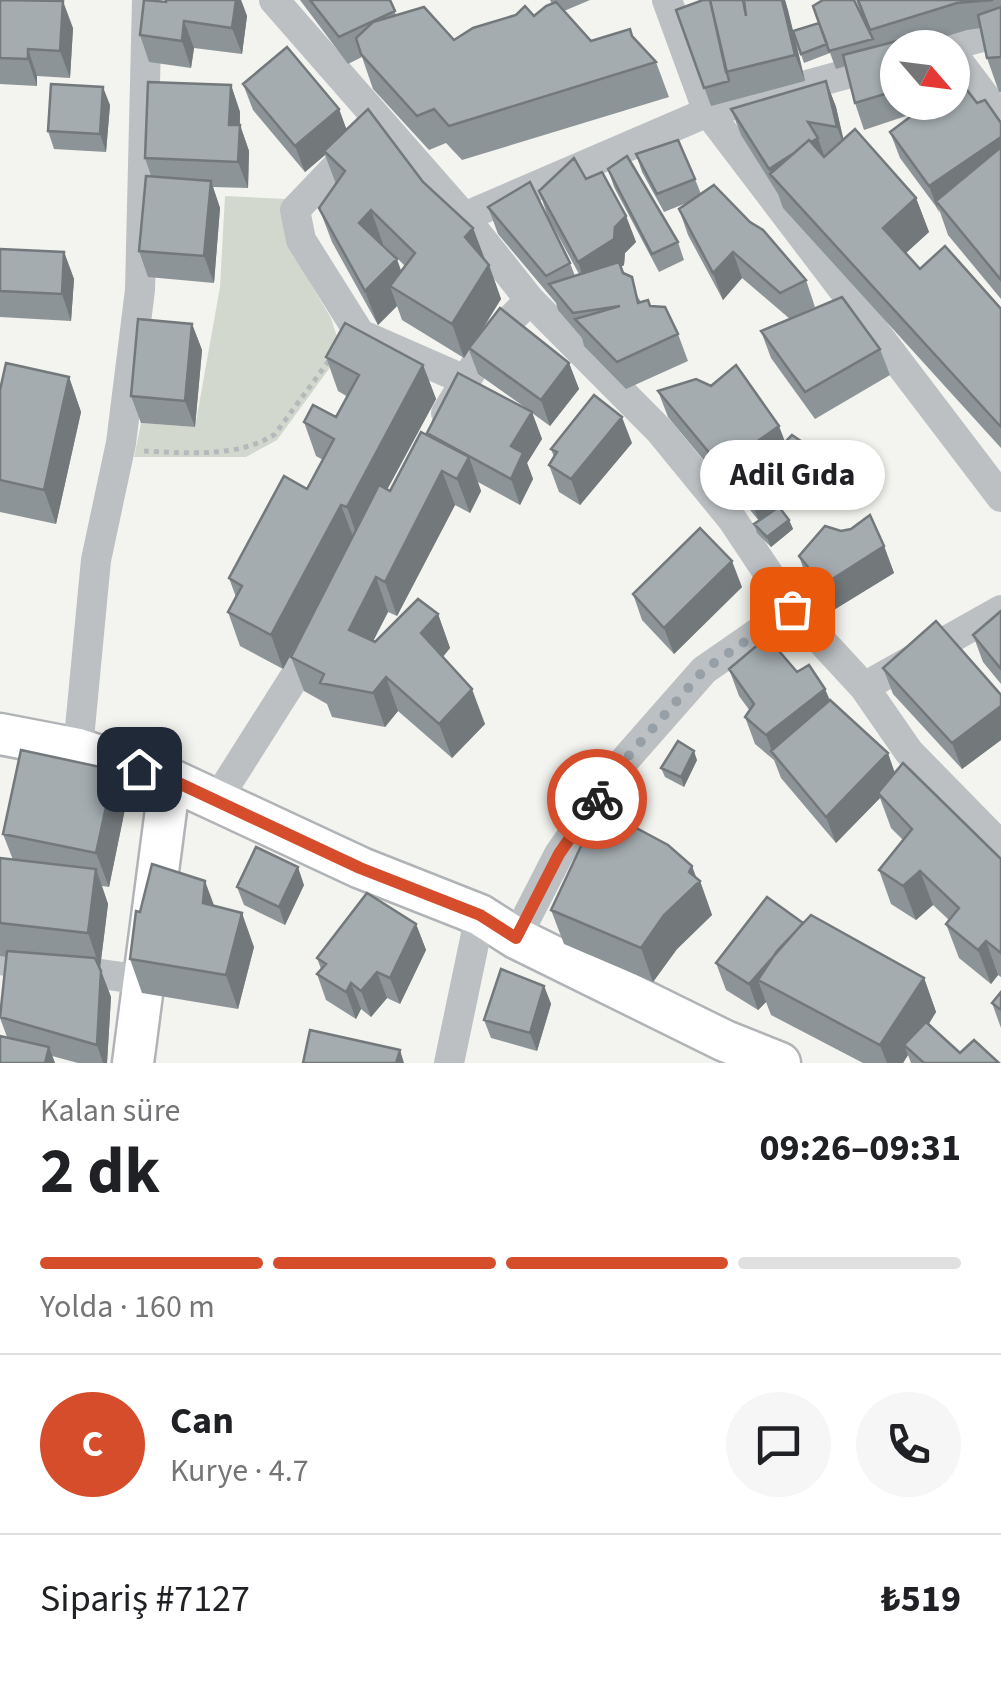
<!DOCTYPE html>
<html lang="tr">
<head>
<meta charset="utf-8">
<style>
	:root { --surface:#fff; --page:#f6f6f6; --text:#202124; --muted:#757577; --line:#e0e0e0; --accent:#d64d2c }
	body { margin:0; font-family:"Source Sans 3",sans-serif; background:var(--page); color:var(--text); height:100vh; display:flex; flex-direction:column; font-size:38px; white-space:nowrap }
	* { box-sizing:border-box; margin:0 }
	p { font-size:32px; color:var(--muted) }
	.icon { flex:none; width:55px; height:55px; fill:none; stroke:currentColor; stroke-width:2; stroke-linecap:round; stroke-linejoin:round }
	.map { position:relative; height:1063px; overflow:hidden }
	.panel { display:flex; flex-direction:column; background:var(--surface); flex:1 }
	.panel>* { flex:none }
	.needle { width:65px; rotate:118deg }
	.fabs { position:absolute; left:880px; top:30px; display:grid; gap:20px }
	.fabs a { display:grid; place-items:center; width:90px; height:90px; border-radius:50%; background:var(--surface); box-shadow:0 2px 8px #0004; font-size:50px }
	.pin { position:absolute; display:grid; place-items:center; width:85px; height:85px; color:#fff; margin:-42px; border-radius:20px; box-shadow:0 5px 15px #0006 }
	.courier { position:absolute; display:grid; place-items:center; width:100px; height:100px; margin:-50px; border:8px solid #d64d2c; border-radius:50%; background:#fff; color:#222; box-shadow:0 2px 12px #0007 }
	.bubble { position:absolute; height:70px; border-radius:35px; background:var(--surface); box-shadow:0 2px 8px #0004; font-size:32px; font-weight:700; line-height:70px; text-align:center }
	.headline em { font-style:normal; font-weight:700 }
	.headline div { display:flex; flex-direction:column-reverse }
	.headline { display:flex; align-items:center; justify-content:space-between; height:170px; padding:0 40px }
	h1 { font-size:65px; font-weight:700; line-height:75px }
	.bar { display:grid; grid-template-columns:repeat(4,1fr); gap:15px 10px; align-content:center; height:120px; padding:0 40px }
	.bar i { height:12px; border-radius:8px; background:var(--line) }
	.bar .current { background:var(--accent) }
	.bar p { grid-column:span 4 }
	.line { display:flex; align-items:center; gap:25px; padding:0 40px; border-top:2px solid var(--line) }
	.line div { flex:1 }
	.round { display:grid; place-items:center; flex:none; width:105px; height:105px; border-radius:52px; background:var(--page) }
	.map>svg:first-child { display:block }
</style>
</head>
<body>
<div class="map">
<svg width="1001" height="1063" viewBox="0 0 1001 1063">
	<rect width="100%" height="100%" fill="#f3f3ef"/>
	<path fill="#d3d8cf" d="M225,196L287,199L290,248L331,318L338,340L337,358L277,440L246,457H134L141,423L195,427L220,287Z"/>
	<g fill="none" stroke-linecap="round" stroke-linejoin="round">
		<defs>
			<path id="major" d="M0,734L78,749L170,779L361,868L480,915L516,938L725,1041L780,1063
				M133,1063L170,779"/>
		</defs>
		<use href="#major" stroke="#b0b4b7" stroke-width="45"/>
		<path stroke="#b6b9bb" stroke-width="5" stroke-dasharray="5 5" stroke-linecap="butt" d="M144,451C184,453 240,458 275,434L331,358"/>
		<path stroke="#bcc0c3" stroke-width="30" d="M274,0L464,217L530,300L660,431L732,519L792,609L864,687L909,752L1001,846
			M667,0L708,112L898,60
			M941,48L1001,32
			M952,53L1001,118
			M360,148L338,165L295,210L301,240L360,334L465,380
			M464,217L708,112L1001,497
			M446,413L491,339L530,300
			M864,687L1001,610
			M78,749L96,560L121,443L140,290L147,0
			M216,801L318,640
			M516,938L559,854L624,761L704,670L792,609
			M0,960L144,980
			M449,1063L480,915"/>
		<use href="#major" stroke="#fff" stroke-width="40"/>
	</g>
	<path fill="#8d9497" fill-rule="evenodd" d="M0,0L73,28L70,78L37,76V86L0,84Z
		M166,0H241L247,16L242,54L194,48L191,68L149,62L140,35Z
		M300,0H390L396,15L454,40L534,16L552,4L550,0H590L564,11L591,41L633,37L656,62L669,97L462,160L446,143L429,150L373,89L362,57L348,64Z
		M703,0H785L793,31L866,25L856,0H1001V92H999L987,58L981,28L967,30L934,40L898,48V102H952V75L956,84L1001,123V299L948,235L940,212L900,158L890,132L915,113L864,130L855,103L846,66L836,69L830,53L804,63L794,34L805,81L711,106L676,10Z
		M826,81L836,107L843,140L916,198L929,232L906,253L920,269L1001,309V448L783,208L778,194L741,135L731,109Z
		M243,84L339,109L346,129L423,182L473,228L484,259L489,265L501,299L479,335L569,363L579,389L550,426L532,413L542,439L527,463L533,479L520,505L478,482L481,491L470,513L455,505L397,616L388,612L373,641L375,642L438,614L450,648L443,657L485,724L452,758L398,711L385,727L332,717L327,704L304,691L291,657L313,614L283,669L240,646L228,612L236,597L229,578L307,489L323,460L316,456L304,422L336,417L348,397L338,391L326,357L423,365L436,399L387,489L390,491L428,435L427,433L530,411L478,374L469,350L464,358L402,320L397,306L378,325L332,242L319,208L336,184L325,155L305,172L253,110ZM383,244L405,266L401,271L382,245Z
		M231,85L240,112V125L249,151L248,188L213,187L220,208L214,283L148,277L139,251L151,176L145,158Z
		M110,105L106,152L54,149L48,131Z
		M636,154L695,179L701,194L806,280L815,307L792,318L880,349L890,375L815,419L771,358L761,331L790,319L742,278L723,300L688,235L679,209L689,202L664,212L642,172Z
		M608,169L678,242L684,260L659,272L614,187Z
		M586,179L626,216L636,242L625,253L624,265L621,267L623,273L641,302L650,306L678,334L688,361L626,389L584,346L582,338L558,310L556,303L498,234L488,207L570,263L575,276L579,274L548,217L539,191Z
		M0,249L64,252L74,279L71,321L0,317Z
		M192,324L202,350L195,427L141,423L131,396Z
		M69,377L81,412L56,524L0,512V390Z
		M658,391L785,442L817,466L794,492L778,474L774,462L768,467L779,483L786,501L759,521L738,495L736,489L731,493L668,417Z
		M632,443L580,505L559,492L549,465L554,457L551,449Z
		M809,479L849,494L834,506L812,488Z
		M789,520L793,529L771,547L757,533L754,524Z
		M884,546L894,573L832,611L808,582L799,556Z
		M742,587L674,654L642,620L633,594Z
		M1001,611V684L983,662L973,635Z
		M883,668L1001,695V740L962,769L893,694Z
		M729,669L797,672L825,689L830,700L895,773L1001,859V977L998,975L991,984L959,958L946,924L949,920L933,905L916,920L891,904L879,870L903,840L891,828L880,798L836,843L781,778L774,760L755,744L745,717L750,711L739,696Z
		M697,760L684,787L665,777L661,768Z
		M114,770L126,804L109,887L102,886L108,904L100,968L111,997L107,1063H78L52,1056L55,1063H0L7,1037L0,1018L6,957L0,956V858L13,860L3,834Z
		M697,879L700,881L712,915L677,949L653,982L564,944L551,910Z
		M304,885L285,925L244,905L237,887Z
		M214,906L254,947L238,1009L142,993L130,959L140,912Z
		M803,923L924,978L936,1012L929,1024L960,1053L999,1063H911L908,1055L903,1063H863L771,1015L766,1002L758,1010L726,990L716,963Z
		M416,924L426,950L400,1004L387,998L371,1017L361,1009L356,1019L326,1000L317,974L321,969L317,958Z
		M544,986L551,1004L537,1051L491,1038L484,1020Z
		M1001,992V1028L992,1003Z"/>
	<path fill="#73787b" d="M236,0H241L247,16L242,54L232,28Z
		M782,0H785L788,10L805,81L795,55Z
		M63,1L73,28L70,78L60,51Z
		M184,21L194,48L191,68L182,41Z
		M28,49L37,76V86L28,59Z
		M826,81L836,107L847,154L837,127Z
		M231,85L240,112L239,151L229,125Z
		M103,87L110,105L106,152L100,134Z
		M339,109L349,136L324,151L325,155L305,172L295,146Z
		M240,125L249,151L248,188L238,162Z
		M1001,137V170L936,201L939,213L929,186Z
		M818,138L827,164L771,174L769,169Z
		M211,181L220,208L214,283L204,256Z
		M916,198L929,232L896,262L883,228Z
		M371,210L383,244L371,257L359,223Z
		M626,216L636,242L625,253L624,265L587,288L578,262Z
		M473,228L486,262L465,237Z
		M64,252L74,279L71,321L62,294Z
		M733,252L742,278L723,300L713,273Z
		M397,259L409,293L390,286L397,306L378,325L365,291Z
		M489,265L501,299L464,358L452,324Z
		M192,324L202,350L195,427L185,401Z
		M569,363L579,389L550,426L541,400Z
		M423,365L436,399L359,542L347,507Z
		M69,377L81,412L56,524L44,490Z
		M532,412L542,439L527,463L533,479L520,505L511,479V446Z
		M622,417L632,443L580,505L571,479Z
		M779,426L789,452L772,456L774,462L739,487L731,477L736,489L731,493L721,467Z
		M811,448L817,466L794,492L787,474Z
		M469,457L481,491L470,513L457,479Z
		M442,471L455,505L397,616L385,582Z
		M779,483L786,501L759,521L752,503Z
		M845,485L849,494L834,506L830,497Z
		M341,505L354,539L283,669L271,635Z
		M789,520L793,529L771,547L767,537Z
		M884,546L894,573L832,611L823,585Z
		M732,561L742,587L674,654L664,628Z
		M376,577L388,612L361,665L349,630Z
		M438,614L450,648L433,668L421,633Z
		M386,677L398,711L385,727L373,693Z
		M472,689L485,724L452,758L439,724Z
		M825,689L835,715L773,754L766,735Z
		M1001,706V740L962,769L952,743Z
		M694,751L697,760L684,787L681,777Z
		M888,753L897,779L878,793L880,798L836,843L826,817Z
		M114,770L126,804L109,887L96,853Z
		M692,866L698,882L700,881L712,915L677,949L653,982L641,948Z
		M298,867L304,885L285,925L279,907Z
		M96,869L108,904L100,968L88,933Z
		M920,871L933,905L916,920L903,886Z
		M205,881L218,916L203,903Z
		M242,913L254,947L238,1009L226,975Z
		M416,924L426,950L400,1004L390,978Z
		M804,924L758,980L766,1002L758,1010L749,984Z
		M986,941L998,975L991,984L978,950Z
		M101,971L111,997L107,1063H103L97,1045Z
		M377,972L387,998L371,1017L361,991Z
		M924,978L936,1012L911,1051L904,1045L908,1055L903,1063H887L880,1045Z
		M351,983L361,1009L356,1019L346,992Z
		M544,986L551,1004L537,1051L530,1033Z
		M49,1047L55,1063H45Z
		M400,1050L404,1063H396Z"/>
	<path fill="#a4acb0" stroke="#73787b" stroke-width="2.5" d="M0,0L63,1L60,51L28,49V59L0,58Z
		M144,0L166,2V0H236L232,28L184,21L182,41L140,35Z
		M310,0H390L395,11L339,37Z
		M703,0H710L729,81L704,88L676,10Z
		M710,0H743L746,16L744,0H782L795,55L726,72Z
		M823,0H854L873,39L829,51L813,6Z
		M858,0H993L957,3L870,30Z
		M556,2L591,41L630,29L632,36L656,62L449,126L434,109L417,116L361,54L356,38L373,22L424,7L454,40L473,28L516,15L525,6L534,16L546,6Z
		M1001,7V57L987,58L978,15Z
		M819,23L827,44L801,54L793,31Z
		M924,34L932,36L938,48H898V90L855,103L843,55Z
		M287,47L339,109L295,146L243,84Z
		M826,81L837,127L808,122L818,138L811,142L809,140L794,153L769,169L731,109Z
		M960,81L977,103L985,100L1001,123V137L929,186L890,132L930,102H952V86Z
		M148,82L231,85L229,125H240L238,162L145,158Z
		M51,84L103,87L100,134L48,131Z
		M368,109L423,182L473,228L465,237L489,265L452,324L390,286L415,253L371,210L359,223L397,259L365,291L319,208L345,171L324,151Z
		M855,129L916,198L883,228L920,269L945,246L1001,309V427L770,174L809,140L824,157Z
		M678,140L695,179L657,194L636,154Z
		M1001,147V280L936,201Z
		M627,156L678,242L652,254L608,169Z
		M574,158L586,179L602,172L626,216L615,227L614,239L578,262L539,191Z
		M146,176L211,181L204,256L139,251Z
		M530,182L570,263L546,276L488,207Z
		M714,185L750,222L763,230L806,280L780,293L733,252L713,273L679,209Z
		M0,249L64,252L62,294L0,291Z
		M619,262L623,273L632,277L638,303L648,300L650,306L665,307L678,334L617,362L575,319L620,306L573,313L549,284Z
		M842,297L880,349L805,392L761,331Z
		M500,308L569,363L541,400L469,348Z
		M138,319L192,324L185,401L131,396Z
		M345,323L423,365L347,507L341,505L271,635L228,612L242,586L229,578L284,476L307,489L334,439L304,422L313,405L336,417L359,375L326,357Z
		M6,363L69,377L44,490L0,480V390Z
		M736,365L779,426L721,467L658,391L696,379L711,386Z
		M458,373L532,412L511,446L523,453L511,479L427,433Z
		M594,395L622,417L571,479L549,465L557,452L551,449Z
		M421,432L469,457L457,479L442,471L385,582L376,577L349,630L375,642L418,599L438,614L421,633L472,689L439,724L386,677L373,693L320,683L324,674L291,657L379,485L390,491Z
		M792,435L811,448L787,474L772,456Z
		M760,455L779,483L752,503L731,477Z
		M827,462L845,485L830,497L809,479Z
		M779,507L789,520L767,537L754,524Z
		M870,515L884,546L823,585L799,556L825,526L841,531L851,529Z
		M700,528L732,561L664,628L633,594Z
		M1001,611V669L973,635Z
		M936,621L1001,695V706L952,743L883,668Z
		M767,637L797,672L809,665L825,689L766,735L745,717L754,704L729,669Z
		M830,700L888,753L826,817L771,751Z
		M678,741L694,751L681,777L661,768Z
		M21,750L114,770L96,853L3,834Z
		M903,763L1001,859V953L986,941L978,950L946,924L959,908L920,871L903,886L879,870L912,829L878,793Z
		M599,808L668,845L692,866L689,872L700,881L664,915L641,948L551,910Z
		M256,847L298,867L279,907L237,887Z
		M0,858L96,869L88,933L0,923Z
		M152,864L205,881L203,903L242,913L226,975L130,959L136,911L140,912Z
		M367,893L416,924L390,978L377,972L361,991L351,983L346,992L317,974L326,964L317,958Z
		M767,897L803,923L749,984L716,963Z
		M811,915L924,978L880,1045L758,980L777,951Z
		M7,951L95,958L101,971L97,1045L0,1017Z
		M501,969L544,986L530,1033L484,1020Z
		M1001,992V1010L992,1003Z
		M926,1022L960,1053L974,1040L999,1063H924L904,1045Z
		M310,1030L400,1050L396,1063H303Z
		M0,1036L49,1047L45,1063H0Z"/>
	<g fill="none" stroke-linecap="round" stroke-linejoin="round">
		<path stroke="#96a0a6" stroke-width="10" stroke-dasharray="0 18" d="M597,799L624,761L704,670L792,609"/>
		<path stroke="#d64d2c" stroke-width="12" d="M139,769L170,779L360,868L480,915L516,938L559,854L597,799"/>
	</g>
</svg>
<div class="fabs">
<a><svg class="needle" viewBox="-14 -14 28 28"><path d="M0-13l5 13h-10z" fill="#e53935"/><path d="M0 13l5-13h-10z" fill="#757577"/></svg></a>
</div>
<div class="pin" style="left:792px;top:609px;background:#ea580c"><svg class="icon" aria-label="bag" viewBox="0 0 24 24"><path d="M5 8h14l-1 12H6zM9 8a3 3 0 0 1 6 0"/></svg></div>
<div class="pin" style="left:139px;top:769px;background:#1f2937"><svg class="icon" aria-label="home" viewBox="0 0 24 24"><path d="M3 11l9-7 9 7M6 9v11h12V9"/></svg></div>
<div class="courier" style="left:597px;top:799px"><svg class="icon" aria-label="bike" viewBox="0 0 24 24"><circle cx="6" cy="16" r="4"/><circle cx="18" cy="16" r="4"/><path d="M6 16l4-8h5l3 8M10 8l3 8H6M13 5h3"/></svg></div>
<div class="bubble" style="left:700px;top:440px;width:185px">Adil Gıda</div>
</div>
<section class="panel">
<div class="headline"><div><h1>2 dk</h1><p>Kalan süre</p></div><em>09:26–09:31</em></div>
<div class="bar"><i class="current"></i><i class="current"></i><i class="current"></i><i></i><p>Yolda · 160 m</p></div>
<div class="line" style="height:180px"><b class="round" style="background:var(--accent);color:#fff">C</b><div><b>Can</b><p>Kurye · 4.7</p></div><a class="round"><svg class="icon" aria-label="chat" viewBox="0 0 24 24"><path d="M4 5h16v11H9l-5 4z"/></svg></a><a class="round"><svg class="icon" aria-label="phone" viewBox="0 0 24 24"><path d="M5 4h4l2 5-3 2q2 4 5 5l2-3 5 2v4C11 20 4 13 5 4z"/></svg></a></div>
<div class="line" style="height:130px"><div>Sipariş #7127</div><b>₺519</b></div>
</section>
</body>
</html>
